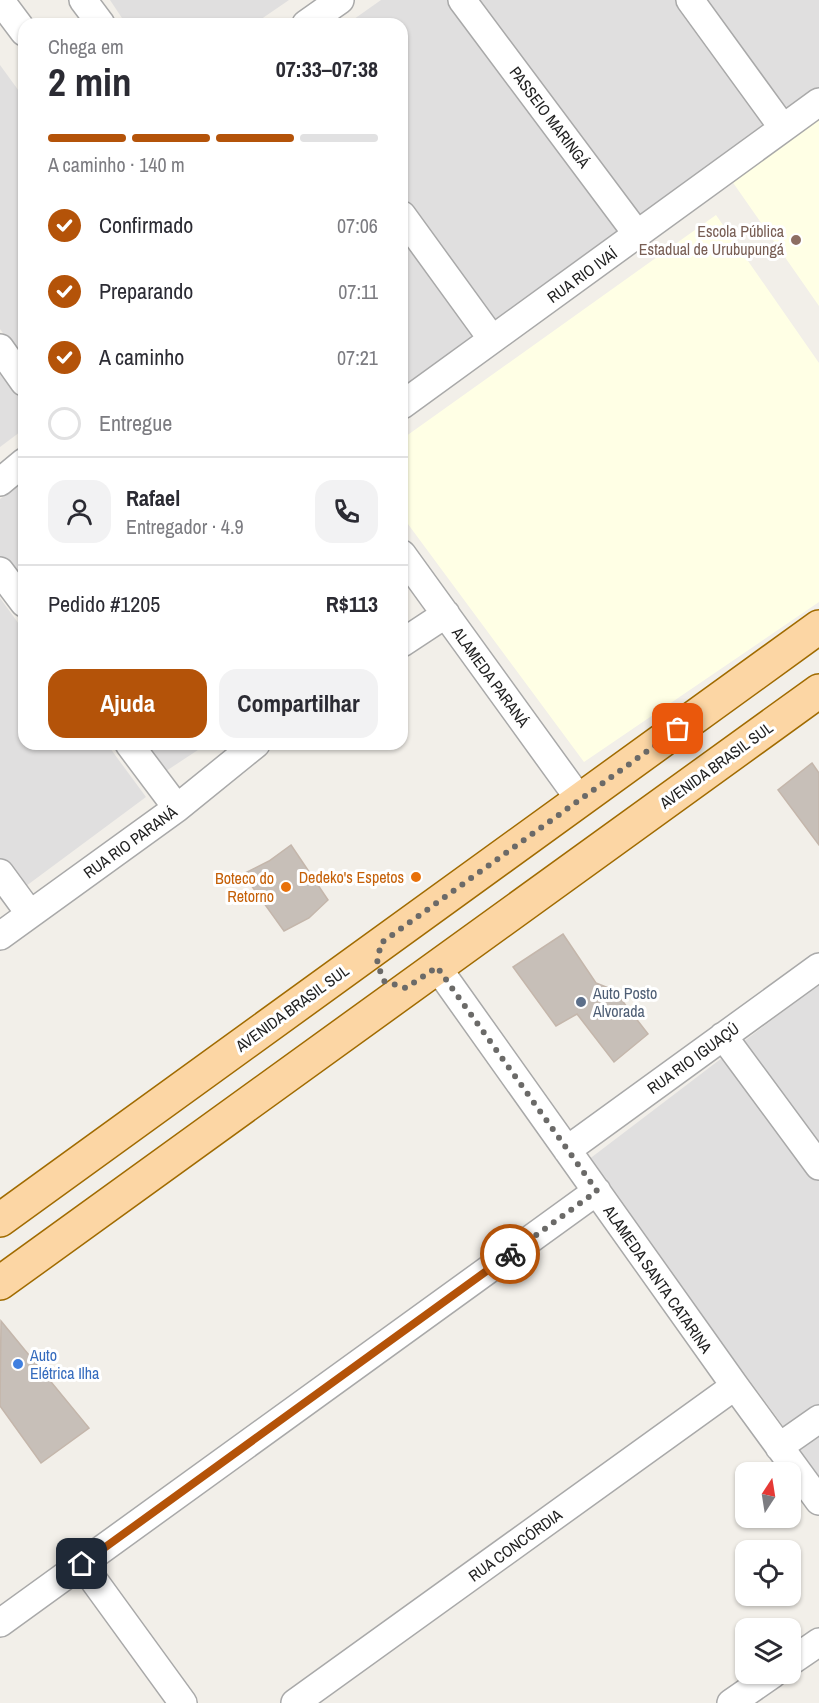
<!DOCTYPE html>
<html lang="pt">
<head>
<meta charset="utf-8">
<style>
	:root { --surface:#fff; --page:#f2f2f3; --text:#2b2b33; --muted:#7c7c81; --line:#e1e1e2; --accent:#b45309 }
	body { margin:0; font-family:"Archivo Narrow",sans-serif; background:var(--page); color:var(--text); height:100vh; display:flex; flex-direction:column; font-size:22px; white-space:nowrap }
	* { box-sizing:border-box; margin:0 }
	p { font-size:20px; color:var(--muted) }
	.icon { flex:none; width:33px; height:33px; fill:none; stroke:currentColor; stroke-width:2; stroke-linecap:round; stroke-linejoin:round }
	.map { position:relative; flex:1; overflow:hidden }
	.sheet { position:absolute; left:18px; top:18px; width:390px; height:732px; display:flex; flex-direction:column; background:var(--surface); border-radius:18px; box-shadow:0 2px 4px #0004 }
	.sheet>* { flex:none }
	.needle { width:39px; rotate:12deg }
	.controls { position:absolute; left:735px; top:1462px; display:grid; gap:12px }
	.controls a { display:grid; place-items:center; width:66px; height:66px; border-radius:12px; background:var(--surface); box-shadow:0 2px 4px #0004; font-size:30px }
	.pin { position:absolute; display:grid; place-items:center; width:51px; height:51px; color:#fff; margin:-26px; border-radius:12px; box-shadow:0 3px 9px #0006 }
	.courier { position:absolute; display:grid; place-items:center; width:60px; height:60px; margin:-30px; border:4px solid #b45309; border-radius:50%; background:#fff; color:#222; box-shadow:0 2px 8px #0007 }
	.headline em { font-style:normal; font-weight:700 }
	.headline div { display:flex; flex-direction:column-reverse }
	.headline { display:flex; align-items:center; justify-content:space-between; height:102px; padding:0 30px }
	h1 { font-size:39px; font-weight:700; line-height:45px }
	.bar { display:grid; grid-template-columns:repeat(4,1fr); gap:9px 6px; align-content:center; height:72px; padding:0 30px }
	.bar i { height:8px; border-radius:4px; background:var(--line) }
	.bar .on { background:var(--accent) }
	.bar p { grid-column:span 4 }
	.line { display:flex; align-items:center; gap:15px; padding:0 30px; border-top:2px solid var(--line) }
	.line div { flex:1 }
	.round { display:grid; place-items:center; flex:none; width:63px; height:63px; border-radius:18px; background:var(--page) }
	ol { padding:0 30px; list-style:none }
	li { display:flex; align-items:center; gap:18px; height:66px }
	li p { margin-inline-start:auto }
	li .icon { padding:6px; border-radius:50%; background:var(--accent); color:#fff; stroke-width:4 }
	li:last-child { color:var(--muted) }
	li i { width:33px; height:33px; border:3px solid var(--line); border-radius:50% }
	.cta { display:flex; gap:12px; margin-top:auto; padding:12px 30px }
	.cta a { flex:1; height:69px; border-radius:18px; background:var(--accent); color:#fff; font-size:24px; font-weight:700; line-height:69px; text-align:center }
	.cta a+a { background:var(--page); color:var(--text) }
	.map>svg:first-child { display:block }
</style>
</head>
<body>
<div class="map">
<svg width="819" height="1703" viewBox="0 0 819 1703">
	<rect width="100%" height="100%" fill="#f2efe9"/>
	<path fill="#e0dfdf" d="M110,0H289L254,24H126Z
		M381,0H819V99L402,388V24H347Z
		M0,65L24,98V362L0,329Z
		M0,368L24,400V429L0,447Z
		M24,482V595L0,562V499Z
		M0,598L24,631V744H107L146,797L22,889L0,859Z
		M133,744H207L157,777Z
		M819,984V1413L789,1434L588,1160Z
		M819,1418V1499L779,1447Z"/>
	<path fill="#ffffe5" d="M819,108V306L727,174Z
		M716,215L819,363V602L584,762L402,516V439Z"/>
	<path fill="#c7bfb8" stroke="#c4b6ab" stroke-width="1.5" d="M812,763L819,773V845L778,790Z
		M291,845L328,900L309,918L284,931L243,874L269,861Z
		M563,934L596,983L614,990L648,1034L614,1062L577,1014L556,1026L513,967Z
		M1,1321L89,1428L41,1463L0,1406Z"/>
	<g fill="none" stroke-linecap="round" stroke-linejoin="round">
		<defs>
			<path id="minor" d="M0,0L24,32
				M83,0L101,24
				M462,0L637,234
				M690,0L783,128
				M306,24L340,0
				M402,215L492,339
				M0,348L24,382
				M402,405L819,102
				M0,482L24,462
				M402,554L580,800
				M0,571L24,603
				M402,643L446,614
				M129,744L177,808
				M0,873L30,914
				M0,936L177,808L256,744
				M437,967L735,1386L819,1501
				M723,1036L819,1166
				M567,1150L819,967
				M779,1447L819,1419
				M82,1564L183,1703
				M0,1623L597,1191
				M790,1662L819,1642
				M295,1703L735,1386
				M731,1703L773,1674"/>
			<path id="major" d="M0,1220L819,627
				M0,1283L819,691"/>
		</defs>
		<use href="#minor" stroke="#a9a9a9" stroke-width="30"/>
		<use href="#major" stroke="#a06b00" stroke-width="36"/>
		<use href="#minor" stroke="#fff" stroke-width="27"/>
		<use href="#major" stroke="#fcd6a4" stroke-width="33"/>
	</g>
	<g fill="none" stroke-linecap="round" stroke-linejoin="round">
		<path stroke="#6b6a68" stroke-width="6" stroke-dasharray="0 10.8" d="M510,1254L597,1191L437,967L406,988L384,981L377,963L381,943L678,729"/>
		<path stroke="#b45309" stroke-width="8" d="M82,1564L510,1254"/>
	</g>
	<circle fill="#8d6e63" stroke="#fff" stroke-width="2" cx="796" cy="240" r="6"/>
	<g fill="#e8710a" stroke="#fff" stroke-width="2">
		<circle cx="416" cy="877" r="6"/>
		<circle cx="286" cy="887" r="6"/>
	</g>
	<circle fill="#5c6f8a" stroke="#fff" stroke-width="2" cx="581" cy="1002" r="6"/>
	<circle fill="#3f7fe0" stroke="#fff" stroke-width="2" cx="18" cy="1364" r="6"/>
	<g text-anchor="middle" stroke-width="6" stroke-linejoin="round" paint-order="stroke">
		<g font-size="16" fill="#222" stroke="#fff">
			<text transform="translate(550 117) rotate(53)" y="6">PASSEIO MARINGÁ</text>
			<text transform="translate(582 275) rotate(-36)" y="6">RUA RIO IVAÍ</text>
			<text transform="translate(491 677) rotate(54)" y="6">ALAMEDA PARANÁ</text>
			<text transform="translate(716 765) rotate(-36)" y="6">AVENIDA BRASIL SUL</text>
			<text transform="translate(130 842) rotate(-36)" y="6">RUA RIO PARANÁ</text>
			<text transform="translate(292 1008) rotate(-36)" y="6">AVENIDA BRASIL SUL</text>
			<text transform="translate(693 1058) rotate(-36)" y="6">RUA RIO IGUAÇÚ</text>
			<text transform="translate(658 1279) rotate(55)" y="6">ALAMEDA SANTA CATARINA</text>
			<text transform="translate(515 1545) rotate(-36)" y="6">RUA CONCÓRDIA</text>
		</g>
		<g font-size="16" fill="#785e54" stroke="#fff" text-anchor="end">
			<text x="784" y="237">Escola Pública<tspan x="784" dy="18">Estadual de Urubupungá</tspan></text>
		</g>
		<g font-size="16" fill="#c56008" stroke="#fff" text-anchor="end">
			<text x="404" y="883">Dedeko's Espetos</text>
			<text x="274" y="884">Boteco do<tspan x="274" dy="18">Retorno</tspan></text>
		</g>
		<g font-size="16" fill="#4e5e75" stroke="#fff" text-anchor="start">
			<text x="593" y="999">Auto Posto<tspan x="593" dy="18">Alvorada</tspan></text>
		</g>
		<g font-size="16" fill="#366cbe" stroke="#fff" text-anchor="start">
			<text x="30" y="1361">Auto<tspan x="30" dy="18">Elétrica Ilha</tspan></text>
		</g>
	</g>
</svg>
<div class="controls">
<a><svg class="needle" viewBox="-14 -14 28 28"><path d="M0-13l5 13h-10z" fill="#e53935"/><path d="M0 13l5-13h-10z" fill="#7c7c81"/></svg></a>
<a><svg class="icon" aria-label="locate" viewBox="0 0 24 24"><circle cx="12" cy="12" r="6"/><path d="M12 2v4M12 18v4M2 12h4M18 12h4"/></svg></a>
<a><svg class="icon" aria-label="layers" viewBox="0 0 24 24"><path d="M12 4l9 5-9 5-9-5zM3 14l9 5 9-5"/></svg></a>
</div>
<div class="pin" style="left:678px;top:729px;background:#ea580c"><svg class="icon" aria-label="bag" viewBox="0 0 24 24"><path d="M5 8h14l-1 12H6zM9 8a3 3 0 0 1 6 0"/></svg></div>
<div class="pin" style="left:82px;top:1564px;background:#1f2937"><svg class="icon" aria-label="home" viewBox="0 0 24 24"><path d="M3 11l9-7 9 7M6 9v11h12V9"/></svg></div>
<div class="courier" style="left:510px;top:1254px"><svg class="icon" aria-label="bike" viewBox="0 0 24 24"><circle cx="6" cy="16" r="4"/><circle cx="18" cy="16" r="4"/><path d="M6 16l4-8h5l3 8M10 8l3 8H6M13 5h3"/></svg></div>
<section class="sheet">
<div class="headline"><div><h1>2 min</h1><p>Chega em</p></div><em>07:33–07:38</em></div>
<div class="bar"><i class="on"></i><i class="on"></i><i class="on"></i><i></i><p>A caminho · 140 m</p></div>
<ol>
<li><svg class="icon" aria-label="check" viewBox="0 0 24 24"><path d="M5 12l5 5 9-10"/></svg>Confirmado<p>07:06</p></li>
<li><svg class="icon" aria-label="check" viewBox="0 0 24 24"><path d="M5 12l5 5 9-10"/></svg>Preparando<p>07:11</p></li>
<li><svg class="icon" aria-label="check" viewBox="0 0 24 24"><path d="M5 12l5 5 9-10"/></svg>A caminho<p>07:21</p></li>
<li><i></i>Entregue</li>
</ol>
<div class="line" style="height:108px"><a class="round"><svg class="icon" aria-label="person" viewBox="0 0 24 24"><circle cx="12" cy="8" r="4"/><path d="M4 21q1-7 8-7t8 7"/></svg></a><div><b>Rafael</b><p>Entregador · 4.9</p></div><a class="round"><svg class="icon" aria-label="phone" viewBox="0 0 24 24"><path d="M5 4h4l2 5-3 2q2 4 5 5l2-3 5 2v4C11 20 4 13 5 4z"/></svg></a></div>
<div class="line" style="height:78px"><div>Pedido #1205</div><b>R$113</b></div>
<div class="cta"><a>Ajuda</a><a>Compartilhar</a></div>
</section>
</div>
</body>
</html>
